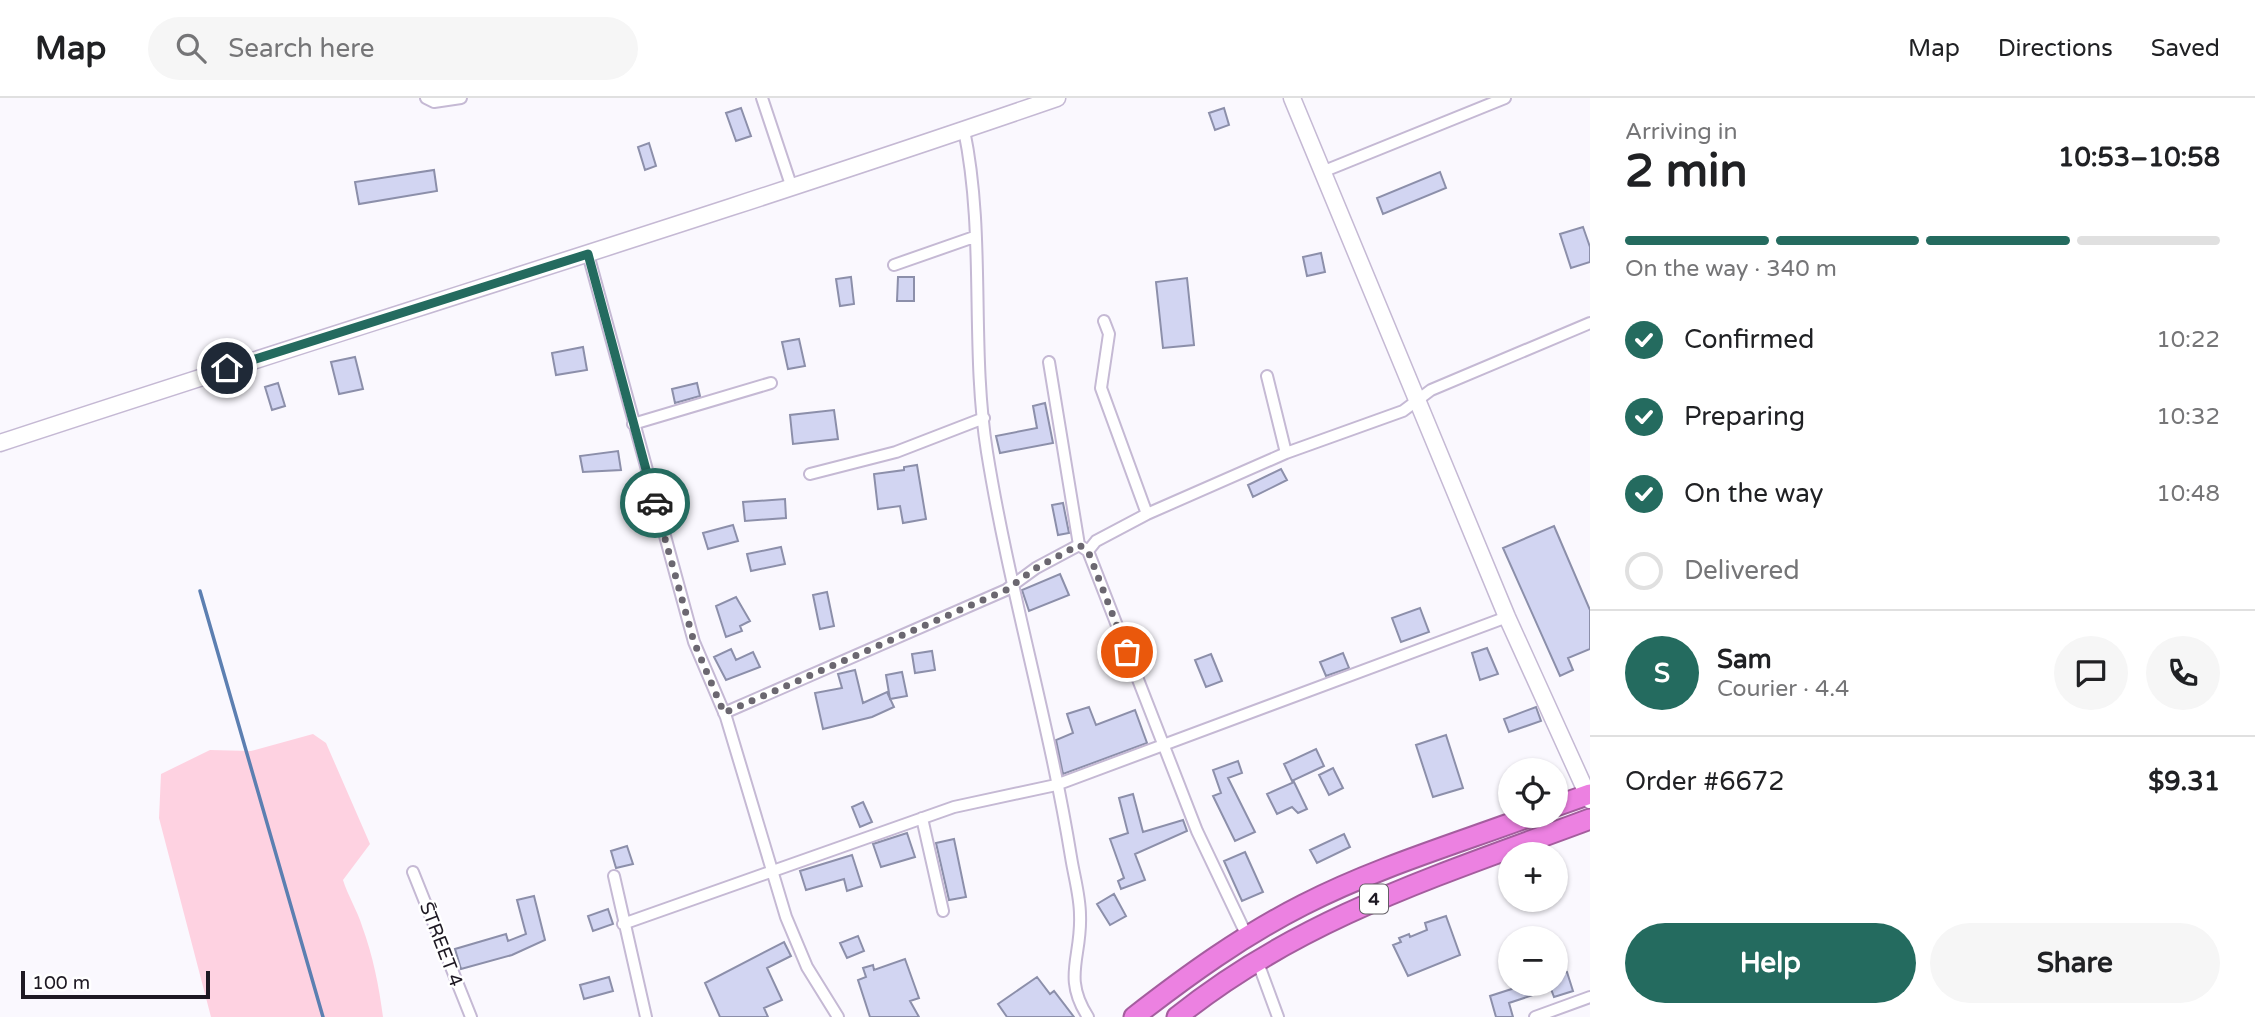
<!DOCTYPE html>
<html lang="en">
<head>
<meta charset="utf-8">
<style>
	:root { --surface:#fff; --page:#f6f6f6; --text:#202124; --muted:#757577; --line:#e0e0e0; --accent:#246b5f }
	body { margin:0; font-family:"Varela Round",sans-serif; background:var(--page); color:var(--text); height:100vh; display:flex; flex-direction:column; font-size:26px; white-space:nowrap }
	* { box-sizing:border-box; margin:0 }
	p { font-size:23px; color:var(--muted) }
	.icon { flex:none; width:38px; height:38px; fill:none; stroke:currentColor; stroke-width:2; stroke-linecap:round; stroke-linejoin:round }
	.map { position:relative; flex:1; overflow:hidden }
	.drawer { display:flex; flex-direction:column; background:var(--surface); width:665px }
	.drawer>* { flex:none }
	.fabs { position:absolute; left:1498px; top:660px; display:grid; gap:14px }
	.fabs a { display:grid; place-items:center; width:70px; height:70px; border-radius:50%; background:var(--surface); box-shadow:0 2px 5px #0004; font-size:35px }
	.scale { position:absolute; left:21px; bottom:18px; width:189px; box-sizing:border-box; padding-left:7px; border:4px solid #1e1923; border-top:0; font-size:19px; line-height:24px; white-space:nowrap; color:#1e1923; -webkit-text-stroke:5px #fff; paint-order:stroke }
	.pin { position:absolute; display:grid; place-items:center; width:60px; height:60px; color:#fff; margin:-30px; border:4px solid #fff; border-radius:50%; box-shadow:0 2px 7px #0007 }
	.courier { position:absolute; display:grid; place-items:center; width:70px; height:70px; margin:-35px; border:5px solid #246b5f; border-radius:50%; background:#fff; color:#222; box-shadow:0 2px 9px #0007 }
	.summary em { font-style:normal; font-weight:700 }
	.summary div { display:flex; flex-direction:column-reverse }
	.summary { display:flex; align-items:center; justify-content:space-between; height:119px; padding:0 35px }
	h1 { font-size:46px; font-weight:700; line-height:52px }
	.bar { display:grid; grid-template-columns:repeat(4,1fr); gap:10px 7px; align-content:center; height:84px; padding:0 35px }
	.bar i { height:9px; border-radius:5px; background:var(--line) }
	.bar .on { background:var(--accent) }
	.bar p { grid-column:span 4 }
	.line { display:flex; align-items:center; gap:18px; padding:0 35px; border-top:2px solid var(--line) }
	.line div { flex:1 }
	.round { display:grid; place-items:center; flex:none; width:74px; height:74px; border-radius:37px; background:var(--page) }
	ol { padding:0 35px; list-style:none }
	li { display:flex; align-items:center; gap:21px; height:77px }
	li p { margin-inline-start:auto }
	li .icon { padding:7px; border-radius:50%; background:var(--accent); color:#fff; stroke-width:4 }
	li:last-child { color:var(--muted) }
	li i { width:38px; height:38px; border:4px solid var(--line); border-radius:50% }
	.cta { display:flex; gap:14px; margin-top:auto; padding:14px 35px }
	.cta a { flex:1; height:80px; border-radius:42px; background:var(--accent); color:#fff; font-size:28px; font-weight:700; line-height:80px; text-align:center }
	.cta a+a { background:var(--page); color:var(--text) }
	header { display:flex; align-items:center; gap:42px; box-sizing:border-box; height:98px; padding:0 35px; background:var(--surface); border-bottom:2px solid var(--line) }
	header strong { font-size:33px }
	nav { display:flex; gap:38px; margin-inline-start:auto; font-size:24px }
	.search { width:490px; height:63px; background:var(--page); display:flex; align-items:center; gap:18px; box-sizing:border-box; padding:0 24px; border-radius:38px; color:var(--muted); font-size:26px }
	main { display:flex; flex:1; min-height:0 }
	.map>svg:first-child { display:block }
</style>
</head>
<body>
<header>
<strong>Map</strong>
<div class="search"><svg class="icon" aria-label="search" viewBox="0 0 24 24"><circle cx="10" cy="10" r="6"/><path d="M15 15l6 6"/></svg>Search here</div>
<nav><a>Map</a><a>Directions</a><a>Saved</a></nav>
</header>
<main>
<div class="map">
<svg width="1590" height="919" viewBox="0 0 1590 919">
	<rect width="100%" height="100%" fill="#faf8fe"/>
	<path fill="#fed2e1" d="M313,636L326,645L370,746L343,782C348,798 357,812 362,828C373,858 379,888 383,919H211L159,720L161,676L210,652L251,653Z"/>
	<g fill="none" stroke-linecap="round" stroke-linejoin="round">
		<path stroke="#5c7fb1" stroke-width="3.5" d="M200,493L323,919"/>
	</g>
	<path fill="#d2d5f2" stroke="#8c8faa" stroke-width="2" d="M741,10L751,38L736,43L726,15Z
		M1224,10L1229,27L1215,32L1209,15Z
		M649,45L656,68L645,72L638,49Z
		M434,72L437,93L359,106L355,84Z
		M1440,74L1446,90L1383,116L1377,100Z
		M1583,129L1590,149V164L1571,170L1560,136Z
		M1321,155L1325,174L1307,178L1303,159Z
		M851,179L854,206L840,208L836,181Z
		M898,179H914V203H897Z
		M1187,180L1194,247L1163,250L1156,184Z
		M799,241L805,268L788,271L782,244Z
		M583,249L587,272L556,277L552,255Z
		M355,259L363,291L339,296L331,264Z
		M278,285L285,308L272,312L265,289Z
		M697,285L700,298L675,305L672,291Z
		M1045,305L1053,345L1000,355L996,338L1037,330L1033,308Z
		M834,312L838,341L793,346L790,317Z
		M618,353L621,372L583,374L580,358Z
		M917,367L926,421L903,425L900,408L878,411L874,376L904,372V369Z
		M1281,371L1287,382L1253,399L1248,387Z
		M785,401L786,420L745,423L743,404Z
		M1063,405L1069,435L1058,437L1052,407Z
		M733,427L738,443L708,451L703,435Z
		M1554,428L1590,512V551L1568,560L1573,572L1560,578L1503,450Z
		M781,449L785,466L751,473L747,456Z
		M1060,476L1069,497L1029,513L1022,492Z
		M827,494L834,528L820,531L813,497Z
		M736,499L750,523L740,528L742,533L726,539L716,508Z
		M1420,510L1429,534L1401,544L1392,520Z
		M1487,550L1498,576L1480,582L1472,555Z
		M731,551L736,562L753,554L760,569L726,582L714,559Z
		M932,553L935,572L915,575L912,556Z
		M1343,555L1349,570L1326,578L1320,564Z
		M1211,556L1222,583L1206,589L1195,562Z
		M855,572L863,605L887,594L894,609L872,619L823,631L815,595L842,590L838,576Z
		M902,574L907,598L890,601L886,577Z
		M1089,609L1096,627L1135,612L1147,645L1063,676L1056,642L1073,635L1067,616Z
		M1536,609L1541,623L1509,634L1504,621Z
		M1446,637L1463,690L1433,699L1416,647Z
		M1316,651L1324,668L1292,683L1284,666Z
		M1238,663L1242,675L1228,680L1255,734L1235,743L1213,698L1221,695L1213,672Z
		M1333,670L1343,690L1329,697L1319,677Z
		M1294,684L1307,711L1298,715L1292,709L1277,716L1267,696Z
		M1133,696L1143,734L1183,722L1187,733L1135,756L1145,782L1121,791L1118,783L1124,780L1110,741L1128,735L1119,700Z
		M863,704L872,724L860,729L852,709Z
		M907,735L915,759L881,769L873,746Z
		M1344,736L1350,749L1317,765L1310,752Z
		M954,741L966,799L949,802L936,745Z
		M627,748L633,766L616,770L611,753Z
		M1245,754L1263,794L1242,803L1224,763Z
		M852,757L862,788L847,793L844,781L806,792L800,773Z
		M1114,796L1126,818L1110,827L1097,806Z
		M534,798L545,842L512,857L461,871L455,851L506,836L508,843L526,836L517,802Z
		M608,811L613,826L593,833L588,818Z
		M1446,818L1460,857L1408,878L1393,847L1401,844L1399,840L1409,836L1410,839L1427,832L1425,825Z
		M858,838L864,853L847,860L840,845Z
		M784,844L791,858L767,870L782,902L764,910L768,919H720L705,885Z
		M905,861L919,900L910,903L919,919H870L858,882L866,879L863,870L873,867L874,872Z
		M1567,874L1573,893L1554,899L1551,891L1509,905L1513,919H1496L1490,898L1527,886H1556V877Z
		M609,879L613,893L584,901L580,887Z
		M1037,879L1050,896L1054,893L1074,919H1007L998,906Z"/>
	<g fill="none" stroke-linecap="round" stroke-linejoin="round">
		<defs>
			<path id="street" d="M426,0L434,4L461,0
				M762,0L791,87
				M964,32C986,137 970,248 987,354C1009,491 1049,623 1071,759C1074,778 1080,798 1080,817C1082,859 1062,879 1088,919
				M1322,74L1505,0
				M588,156L694,544L726,619L786,819L807,869L838,919
				M894,167L974,139
				M1104,223L1109,236L1101,290L1147,416
				M1049,264L1079,447
				M1267,278L1286,355
				M633,326L771,285
				M810,376L896,354L984,320
				M1088,453L1197,733L1247,838
				M724,615L1006,492L1036,470L1079,447L1088,453L1096,443L1147,416L1286,355L1403,313L1431,292L1590,225
				M922,720L943,813
				M413,774L471,919
				M614,778L646,919
				M623,826L954,709L1056,687L1507,519
				M1257,862L1278,919
				M1535,919L1590,899"/>
			<path id="secondary" d="M1292,0L1507,519L1590,702
				M0,345C352,229 706,121 1057,0"/>
			<path id="highway" d="M1556,708L1590,696
				M1134,919C1188,877 1242,838 1303,807C1375,770 1455,746 1531,718
				M1177,919C1301,819 1443,776 1590,721"/>
		</defs>
		<use href="#street" stroke="#c5b9d4" stroke-width="14"/>
		<use href="#secondary" stroke="#c5b9d4" stroke-width="19"/>
		<use href="#highway" stroke="#a45d9e" stroke-width="23"/>
		<use href="#street" stroke="#fff" stroke-width="10"/>
		<use href="#secondary" stroke="#fff" stroke-width="16"/>
		<use href="#highway" stroke="#ec81e1" stroke-width="19"/>
	</g>
	<g fill="none" stroke-linecap="round" stroke-linejoin="round">
		<path stroke="#6b6770" stroke-width="7" stroke-dasharray="0 12.6" d="M655,405L694,544L724,615L1006,492L1036,470L1079,447L1088,453L1127,554"/>
		<path stroke="#246b5f" stroke-width="9" d="M227,270L588,156L655,405"/>
	</g>
	<g text-anchor="middle" stroke-width="5" stroke-linejoin="round" paint-order="stroke">
		<rect fill="#fff" stroke="#625e65" stroke-width="2" x="1360" y="786.5" width="28" height="29" rx="5"/>
		<g font-size="18" font-weight="bold" fill="#1e1923">
			<text x="1374" y="807">4</text>
		</g>
		<g font-size="19" fill="#1e1923" stroke="#fff">
			<text transform="translate(442 846) rotate(69)" y="7">S̄TREET 4</text>
		</g>
	</g>
</svg>
<div class="fabs">
<a><svg class="icon" aria-label="locate" viewBox="0 0 24 24"><circle cx="12" cy="12" r="6"/><path d="M12 2v4M12 18v4M2 12h4M18 12h4"/></svg></a>
<a>+</a>
<a>−</a>
</div>
<div class="scale">100 m</div>
<div class="pin" style="left:1127px;top:554px;background:#ea580c"><svg class="icon" aria-label="bag" viewBox="0 0 24 24"><path d="M5 8h14l-1 12H6zM9 8a3 3 0 0 1 6 0"/></svg></div>
<div class="pin" style="left:227px;top:270px;background:#1f2937"><svg class="icon" aria-label="home" viewBox="0 0 24 24"><path d="M3 11l9-7 9 7M6 9v11h12V9"/></svg></div>
<div class="courier" style="left:655px;top:405px"><svg class="icon" aria-label="car" viewBox="0 0 24 24"><path d="M5 17H2v-5l4-1 3-4h7l3 4 3 1v5h-3M9 17h6M6 11h13"/><circle cx="7" cy="17" r="2"/><circle cx="17" cy="17" r="2"/></svg></div>
</div>
<section class="drawer">
<div class="summary"><div><h1>2 min</h1><p>Arriving in</p></div><em>10:53–10:58</em></div>
<div class="bar"><i class="on"></i><i class="on"></i><i class="on"></i><i></i><p>On the way · 340 m</p></div>
<ol>
<li><svg class="icon" aria-label="check" viewBox="0 0 24 24"><path d="M5 12l5 5 9-10"/></svg>Confirmed<p>10:22</p></li>
<li><svg class="icon" aria-label="check" viewBox="0 0 24 24"><path d="M5 12l5 5 9-10"/></svg>Preparing<p>10:32</p></li>
<li><svg class="icon" aria-label="check" viewBox="0 0 24 24"><path d="M5 12l5 5 9-10"/></svg>On the way<p>10:48</p></li>
<li><i></i>Delivered</li>
</ol>
<div class="line" style="height:126px"><b class="round" style="background:var(--accent);color:#fff">S</b><div><b>Sam</b><p>Courier · 4.4</p></div><a class="round"><svg class="icon" aria-label="chat" viewBox="0 0 24 24"><path d="M4 5h16v11H9l-5 4z"/></svg></a><a class="round"><svg class="icon" aria-label="phone" viewBox="0 0 24 24"><path d="M5 4h4l2 5-3 2q2 4 5 5l2-3 5 2v4C11 20 4 13 5 4z"/></svg></a></div>
<div class="line" style="height:91px"><div>Order #6672</div><b>$9.31</b></div>
<div class="cta"><a>Help</a><a>Share</a></div>
</section>
</main>
</body>
</html>
